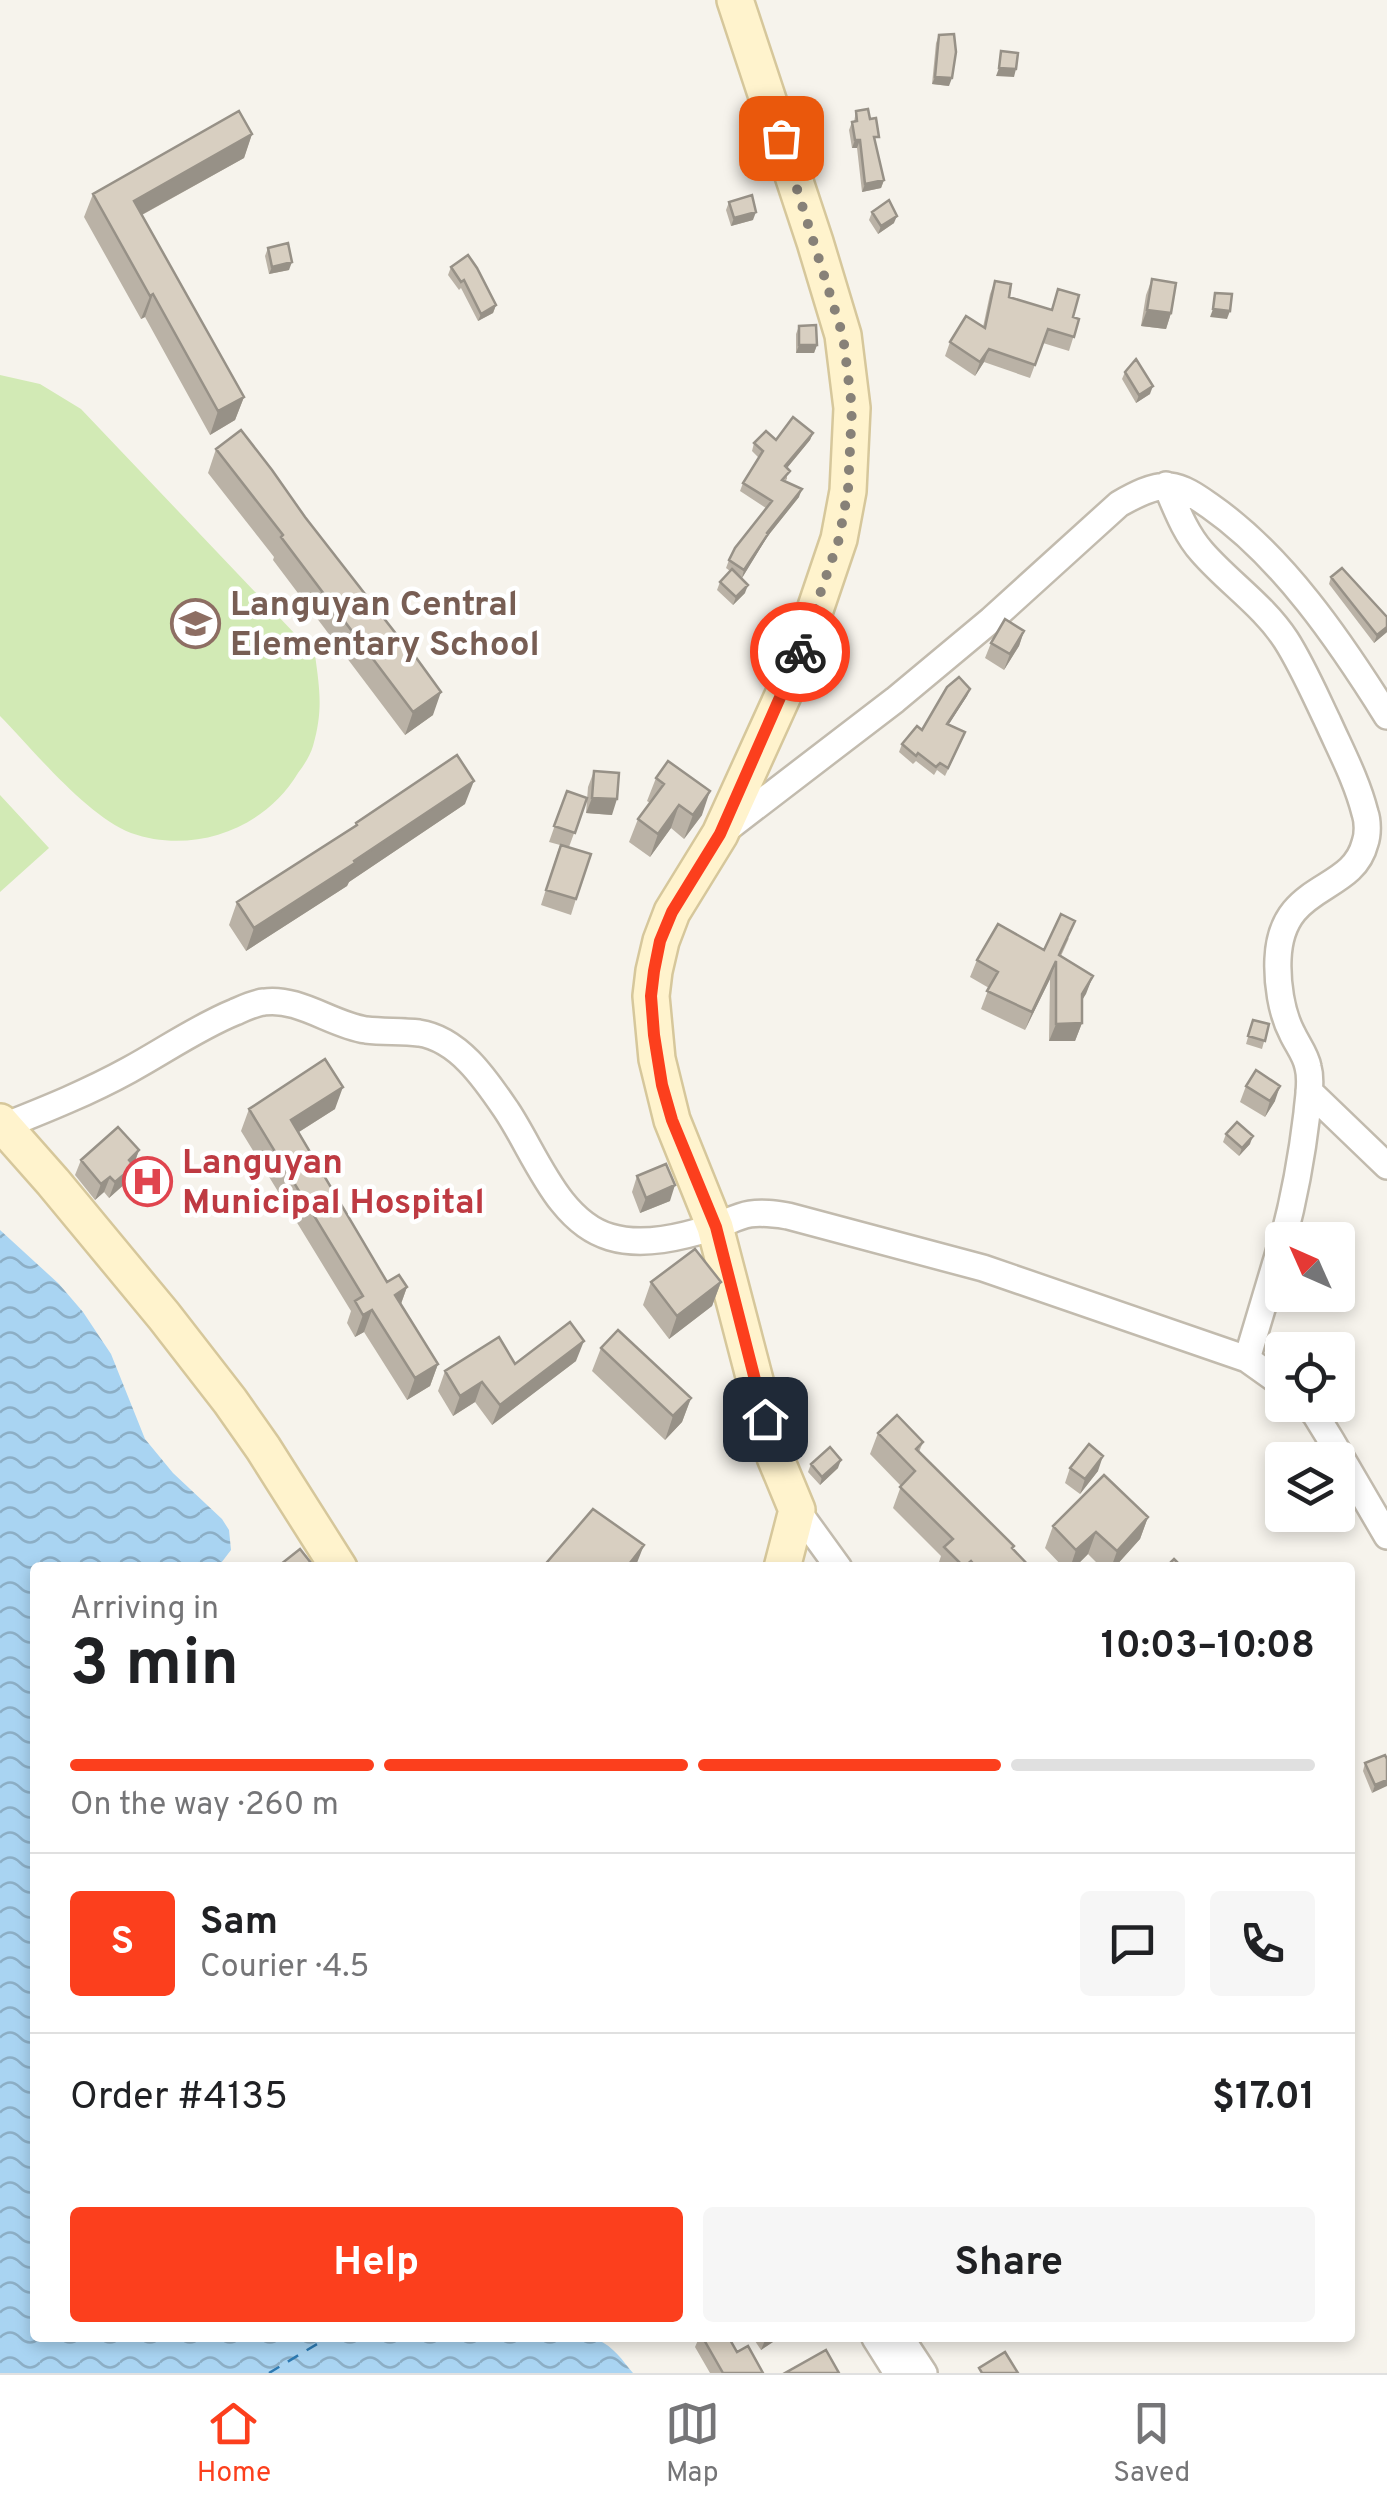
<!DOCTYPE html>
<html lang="en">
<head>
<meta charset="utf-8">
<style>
	:root { --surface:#fff; --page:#f6f6f6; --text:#202124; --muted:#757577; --line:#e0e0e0; --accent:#fc3f1d }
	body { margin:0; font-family:Overpass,sans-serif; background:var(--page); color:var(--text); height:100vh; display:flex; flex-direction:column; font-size:38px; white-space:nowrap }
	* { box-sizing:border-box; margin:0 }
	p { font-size:32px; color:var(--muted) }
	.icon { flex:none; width:55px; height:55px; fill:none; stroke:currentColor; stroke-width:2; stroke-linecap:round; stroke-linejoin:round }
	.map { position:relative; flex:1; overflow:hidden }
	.drawer { position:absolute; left:30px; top:1562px; width:1325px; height:780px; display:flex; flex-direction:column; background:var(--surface); border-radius:10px; box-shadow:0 5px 15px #0003 }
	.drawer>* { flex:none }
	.needle { width:65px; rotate:315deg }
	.controls { position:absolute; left:1265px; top:1222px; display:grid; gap:20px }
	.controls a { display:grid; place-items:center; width:90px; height:90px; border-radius:10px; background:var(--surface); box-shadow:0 5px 15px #0003; font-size:50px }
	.pin { position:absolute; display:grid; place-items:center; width:85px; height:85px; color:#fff; margin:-42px; border-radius:20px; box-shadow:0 5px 15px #0006 }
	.courier { position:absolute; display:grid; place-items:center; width:100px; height:100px; margin:-50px; border:8px solid #fc3f1d; border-radius:50%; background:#fff; color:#222; box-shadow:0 2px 12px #0007 }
	.overview em { font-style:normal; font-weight:700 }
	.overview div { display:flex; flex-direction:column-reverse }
	.overview { display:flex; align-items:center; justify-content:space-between; height:170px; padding:0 40px }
	h1 { font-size:65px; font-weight:700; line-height:75px }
	.bar { display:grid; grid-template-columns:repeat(4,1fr); gap:15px 10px; align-content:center; height:120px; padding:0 40px }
	.bar i { height:12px; border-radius:8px; background:var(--line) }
	.bar .selected { background:var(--accent) }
	.bar p { grid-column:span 4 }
	.line { display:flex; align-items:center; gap:25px; padding:0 40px; border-top:2px solid var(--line) }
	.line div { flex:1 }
	.round { display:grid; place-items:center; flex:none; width:105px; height:105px; border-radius:10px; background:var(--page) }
	.primary-button { display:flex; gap:20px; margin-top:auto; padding:20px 40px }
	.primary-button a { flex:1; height:115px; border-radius:10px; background:var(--accent); color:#fff; font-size:40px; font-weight:700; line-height:115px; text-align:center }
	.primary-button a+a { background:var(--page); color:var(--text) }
	.tab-bar { display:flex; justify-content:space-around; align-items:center; height:140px; border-top:2px solid var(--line); background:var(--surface); font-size:28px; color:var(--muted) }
	.tab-bar a { display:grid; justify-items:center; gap:5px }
	.tab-bar .selected { color:var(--accent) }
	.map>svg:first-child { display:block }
</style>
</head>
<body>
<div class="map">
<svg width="1387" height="2373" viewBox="0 0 1387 2373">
	<defs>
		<pattern id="water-waves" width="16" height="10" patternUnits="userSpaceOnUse" patternTransform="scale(2.5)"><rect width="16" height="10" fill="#a9d4f2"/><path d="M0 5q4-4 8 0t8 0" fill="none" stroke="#8caec5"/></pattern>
	</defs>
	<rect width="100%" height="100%" fill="#f6f3ec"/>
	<path fill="#d2eab5" d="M0,375L40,384L81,409L315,655C320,691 323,711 313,746C310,756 304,765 298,773C265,829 193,855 131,833C87,816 34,751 0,716Z
		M0,795L49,848L0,892Z"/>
	<path fill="url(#water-waves)" d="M0,1230L59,1284L83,1312L111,1354L145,1439L173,1473L222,1519L229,1530L231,1550L218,1567L35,1568V2338H502C535,2348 570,2329 598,2340C613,2346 623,2361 633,2373H0Z"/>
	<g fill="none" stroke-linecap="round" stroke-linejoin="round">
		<path stroke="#2e7ab2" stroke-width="2.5" stroke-dasharray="12 10" stroke-linecap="butt" d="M269,2373L327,2338"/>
		<defs>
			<path id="street" d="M1166,485C1176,508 1185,533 1202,552C1228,582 1264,606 1286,640C1302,665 1315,695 1328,722C1341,751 1357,781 1365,813C1368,821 1368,835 1365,843C1352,895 1281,881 1278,959C1277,982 1281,1012 1292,1033C1297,1044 1306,1055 1308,1067C1312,1081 1308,1099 1307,1113C1302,1155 1294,1199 1283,1240
				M724,831L895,700L991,620L1119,504C1133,496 1153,485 1169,486C1185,488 1197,497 1210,506C1283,557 1340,641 1387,716
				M1309,1091L1387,1166
				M4,1126C47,1109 89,1092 129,1070C164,1051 198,1027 235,1012C244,1008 254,1003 264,1002C299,997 332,1025 366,1030C383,1032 401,1031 419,1033C459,1039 486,1080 507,1111C535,1153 558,1222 610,1237C643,1247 682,1237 714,1227C726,1223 737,1216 750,1214C763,1212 775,1214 788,1216L983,1268L1247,1359L1282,1384
				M1247,1359L1282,1242
				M1306,1405L1315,1414L1331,1440L1387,1536
				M797,1510L839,1568
				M875,2338L897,2373
				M901,2338L924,2373"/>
			<path id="secondary" d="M735,0L815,242L843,335L852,408L848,491L839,539L795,669L720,834L672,912L661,941L654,971L651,996L657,1059L672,1120L715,1227L775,1457L797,1510L782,1568
				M0,1122L53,1182L164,1316L230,1401L263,1448L339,1568"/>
		</defs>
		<use href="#street" stroke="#c2bbae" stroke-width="30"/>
		<use href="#secondary" stroke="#d6c79b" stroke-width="40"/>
		<use href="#street" stroke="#fff" stroke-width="25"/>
		<use href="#secondary" stroke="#fff3cd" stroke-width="35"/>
	</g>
	<path fill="#bab2a6" d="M939,35L949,86L932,84L936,43Z
		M856,111L876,144L884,180L881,188L862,192L857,148H852L849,130L852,122H854Z
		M252,134L244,158L142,215L244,397L235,420L210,435L145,317L141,319L84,217L93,194Z
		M729,202L753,220L731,226L726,210Z
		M872,212L894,223L878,234L869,220Z
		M268,248L289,270L269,274L265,256Z
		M451,267L496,305L493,313L478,321L461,288L459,290L448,275Z
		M1152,279L1171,313L1166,329L1141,326L1146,295Z
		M995,281L1009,297L1051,310L1058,289L1073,317L1079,319L1069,351L1043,343L1030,378L984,362L975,376L945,356L950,342L983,327L990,294Z
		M799,326L817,345L814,353H796V334Z
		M1125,372L1150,394L1136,403L1122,379Z
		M813,433L810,440L787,468V479L785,481L799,497L767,537L742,578L745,593L733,605L717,590L720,582L730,571L726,568L729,560L766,508L740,491L743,483L759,458L752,451L754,443Z
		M216,449L305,517L411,653L433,715L405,735L273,560L274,557L208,473Z
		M1331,577L1387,617V632L1374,643L1329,584Z
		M1024,631L1019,646L1004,670L985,658L991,643Z
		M970,689L967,696L948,725L962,740L945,776L937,770L934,775L916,761L913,764L899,752L902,744L922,730Z
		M594,771L612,815L586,813L588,787Z
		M656,778L702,815L684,839L671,828L650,857L629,842L638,819L650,803L647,801Z
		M567,791L587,798L569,847L576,899L571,915L541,905L560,845L549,842Z
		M465,804L349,882L347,886L246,951L229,925L237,902L355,826L356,823Z
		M1069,938L1061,956L1093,976L1082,1001V1023L1075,1041H1049L1050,979L1025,1030L981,1009L989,988L970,977L977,960L1044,950Z
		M1253,1020L1269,1024L1262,1049L1246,1044Z
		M1246,1086L1275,1101L1265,1117L1240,1102Z
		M249,1109H335L299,1132L387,1282L407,1287L401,1304L438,1364L430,1386L407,1400L364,1332L355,1337L347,1323L351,1311L241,1131Z
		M1226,1134L1250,1144L1239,1156L1223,1142Z
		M139,1150L128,1181L109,1198L104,1192L95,1200L75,1175L81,1160Z
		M637,1176L670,1201L640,1213L632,1192Z
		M651,1282H721L712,1306L669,1339L643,1305Z
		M601,1348L691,1398L682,1422L665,1440L592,1371Z
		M576,1361L492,1425L475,1402L453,1416L438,1391L445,1371L515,1364Z
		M878,1433L923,1442L919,1452L1031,1568H937L941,1556L893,1508L901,1486L870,1454Z
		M811,1464L838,1468L820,1485L808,1472Z
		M1070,1468L1098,1471L1080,1494L1065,1483Z
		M1148,1517L1140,1539L1114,1568H1102L1088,1554L1074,1568H1064L1045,1548L1053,1526Z
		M1387,1759L1372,1793L1363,1771L1365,1763Z
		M699,2338H729L737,2352L763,2373H710L695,2347Z
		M753,2338H779L761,2350Z"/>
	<path fill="#979187" d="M999,68L1016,69L1014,77L996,76Z
		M935,77L952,78L949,86L932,84Z
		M252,134L244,158L125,224L134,201Z
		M855,140H860L857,148H852Z
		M884,180L881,188L862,192L865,184Z
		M756,212L753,220L731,226L734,218Z
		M897,216L894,223L878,234L881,226Z
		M292,262L289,270L269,274L272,267Z
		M153,294L145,317L141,319L150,296Z
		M496,305L493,313L478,321L481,314Z
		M1213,309L1230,311L1227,319L1210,317Z
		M1147,310L1171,313L1166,329L1141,326Z
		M799,345H817L814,353H796Z
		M989,349L984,362L975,376L980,362Z
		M1153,386L1150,394L1136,403L1139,395Z
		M244,397L235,420L210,435L218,411Z
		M813,433L810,440L782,474L785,466Z
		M802,489L799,497L767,537L742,578L744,570L767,533Z
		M748,585L745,593L733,605L736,597Z
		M1387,627V632L1374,643L1377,635Z
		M1024,631L1019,646L1004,670L1010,654Z
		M970,689L967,696L944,732L947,724Z
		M441,692L433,715L405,735L413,712Z
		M474,781L465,804L349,882L347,886L246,951L254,928Z
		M710,791L702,815L684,839L693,815Z
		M592,798L617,799L612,815L586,813Z
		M679,805L671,828L650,857L658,834Z
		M1056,961L1050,979L1025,1030L1032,1012Z
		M1093,976L1086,994L1075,1011L1082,994Z
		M1082,1023L1075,1041H1049L1056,1024Z
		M1280,1086L1275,1101L1265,1117L1270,1101Z
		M343,1087L335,1109L283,1142L291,1120Z
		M1253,1136L1250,1144L1239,1156L1242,1148Z
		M139,1150L128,1181L109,1198L115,1182L129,1160Z
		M110,1177L104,1192L95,1200L101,1184Z
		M675,1185L670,1201L640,1213L646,1198Z
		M721,1282L712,1306L669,1339L677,1316Z
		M407,1287L399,1309L395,1295Z
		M372,1310L364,1332L355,1337L363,1315Z
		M584,1341L576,1361L492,1425L500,1405Z
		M438,1364L430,1386L407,1400L415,1378Z
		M482,1382L475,1402L453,1416L460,1396Z
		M691,1398L682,1422L665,1440L673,1416Z
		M1103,1456L1098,1471L1080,1494L1085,1479Z
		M841,1460L838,1468L820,1485L822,1477Z
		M1148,1517L1140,1539L1114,1568H1111L1117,1551Z
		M1096,1532L1088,1554L1074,1568H1070L1076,1550Z
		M644,1545L635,1568H626Z
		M1387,1780V1786L1372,1793L1375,1785Z
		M766,2338H779L761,2350Z"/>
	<path fill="#d8cfc1" stroke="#979187" stroke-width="2.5" d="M954,34L956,52L952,78L935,77L939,35Z
		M1001,51L1018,53L1016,69L999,68Z
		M868,109L870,119L876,118L879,137H874L884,180L865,184L860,140H855L852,122L857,121L856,111Z
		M239,111L252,134L134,201L244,397L218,411L153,294L150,296L93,194Z
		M752,195L756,212L734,218L729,202Z
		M889,200L897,216L881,226L872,212Z
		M288,243L292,262L272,267L268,248Z
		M468,255L477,268L496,305L481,314L464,280L461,282L451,267Z
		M1152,279L1176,283L1171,313L1147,310Z
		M995,281L1011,284L1009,297L1052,310L1058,289L1079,295L1073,317L1079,319L1074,337L1048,329L1035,365L989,349L980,362L950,342L966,316L985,328Z
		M1215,293L1232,294L1230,311L1213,309Z
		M816,325L817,345H799V326Z
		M1136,359L1153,386L1139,395L1125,372Z
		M793,417L813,433L785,466L790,471L782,480L802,489L767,533L768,534L744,570L729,560L735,548L772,501L743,483L763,451L754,443L766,431L776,440Z
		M241,430L272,470L305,517L411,653L412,652L441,692L413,712L281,537L283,535L216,449Z
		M1342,568L1387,617V627L1377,635L1331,577Z
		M732,569L748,585L736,597L720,582Z
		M1005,619L1024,631L1010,654L991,643Z
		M959,677L970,689L947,724L965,732L948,768L940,763L936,767L918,753L916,756L902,744L917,726L922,730L947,687Z
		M457,755L474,781L354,861L355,863L254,928L237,902L357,825L356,823Z
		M668,761L710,791L693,815L679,805L658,834L638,819L664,784L656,778Z
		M594,771L619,773L617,799L592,798Z
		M567,791L587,798L575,833L554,826Z
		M561,845L591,854L576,899L546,890Z
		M1061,914L1075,921L1059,955L1093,976L1082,994V1023L1056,1024V961L1032,1012L987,991L998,972L977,960L998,924L1044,950Z
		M1253,1020L1269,1024L1265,1041L1248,1036Z
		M325,1059L343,1087L291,1120L387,1282L399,1275L407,1287L395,1295L438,1364L415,1378L372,1310L363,1315L355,1301L363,1296L249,1109Z
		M1256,1070L1280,1086L1270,1101L1246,1086Z
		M1237,1122L1253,1136L1242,1148L1226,1134Z
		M118,1127L139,1150L129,1160L134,1166L115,1182L110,1177L101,1184L81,1160Z
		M666,1164L675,1185L646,1198L637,1176Z
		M695,1249L721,1282L677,1316L651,1282Z
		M570,1322L584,1341L500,1405L482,1382L460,1396L445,1371L499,1337L515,1364Z
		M618,1330L691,1398L673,1416L601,1348Z
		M897,1415L923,1442L916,1449L1014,1546L1012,1548L1031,1568H977L971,1561L964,1567L944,1547L953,1539L900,1487L915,1471L878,1433Z
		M1089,1444L1103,1456L1085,1479L1070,1468Z
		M830,1447L841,1460L822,1477L811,1464Z
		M1104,1475L1148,1517L1117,1551L1096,1532L1076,1550L1053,1526Z
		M593,1509L644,1545L626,1568H542Z
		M300,1549L315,1568H283L281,1564Z
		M1174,1559L1183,1568H1165Z
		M1385,1755L1387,1759V1780L1375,1785L1365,1763Z
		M703,2338H729L737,2352L748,2346L763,2373H723Z
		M826,2350L839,2373H785Z
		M1005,2352L1018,2373H982L979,2368Z"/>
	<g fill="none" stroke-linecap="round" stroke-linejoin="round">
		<path stroke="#878178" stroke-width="10" stroke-dasharray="0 18" d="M781,138L843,336L852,408L848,490L839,539L800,652"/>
		<path stroke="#fc3f1d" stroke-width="12" d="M765,1419L716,1227L672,1120L662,1085L654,1035L651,996L654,971L660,941L672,912L720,834L800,652"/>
	</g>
	<defs>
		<symbol id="school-ring" viewBox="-11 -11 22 22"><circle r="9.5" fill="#fff" stroke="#8d6e63" stroke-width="1.5"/><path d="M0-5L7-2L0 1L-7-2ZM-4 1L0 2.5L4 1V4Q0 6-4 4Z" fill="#8d6e63"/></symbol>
		<symbol id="hospital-ring" viewBox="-11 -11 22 22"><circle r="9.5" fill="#fff" stroke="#e0444e" stroke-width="1.5"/><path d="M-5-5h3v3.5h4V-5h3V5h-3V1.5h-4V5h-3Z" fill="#e0444e"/></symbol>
	</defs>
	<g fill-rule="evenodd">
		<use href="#school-ring" x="168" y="596" width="55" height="55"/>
		<use href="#hospital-ring" x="120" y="1154" width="55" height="55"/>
	</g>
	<g text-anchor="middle" stroke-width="9" stroke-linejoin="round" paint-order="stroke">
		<g font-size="35" font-weight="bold" fill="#785e54" stroke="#fff" text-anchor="start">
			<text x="230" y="615">Languyan Central<tspan x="230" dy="40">Elementary School</tspan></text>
		</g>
		<g font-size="35" font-weight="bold" fill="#be3a42" stroke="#fff" text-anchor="start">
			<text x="182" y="1173">Languyan<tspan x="182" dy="40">Municipal Hospital</tspan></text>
		</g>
	</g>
</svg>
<div class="controls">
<a><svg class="needle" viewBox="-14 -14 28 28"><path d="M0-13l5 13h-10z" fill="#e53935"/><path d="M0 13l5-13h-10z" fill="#757577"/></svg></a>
<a><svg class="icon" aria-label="locate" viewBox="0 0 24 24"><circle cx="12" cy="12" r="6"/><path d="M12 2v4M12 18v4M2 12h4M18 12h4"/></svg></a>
<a><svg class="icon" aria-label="layers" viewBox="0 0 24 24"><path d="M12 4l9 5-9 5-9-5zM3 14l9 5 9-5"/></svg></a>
</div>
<div class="pin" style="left:781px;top:138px;background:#ea580c"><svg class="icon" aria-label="bag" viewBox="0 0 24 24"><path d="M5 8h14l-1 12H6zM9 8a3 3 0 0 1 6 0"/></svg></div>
<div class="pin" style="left:765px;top:1419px;background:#1f2937"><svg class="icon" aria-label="home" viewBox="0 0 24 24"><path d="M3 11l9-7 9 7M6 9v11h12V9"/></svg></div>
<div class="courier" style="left:800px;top:652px"><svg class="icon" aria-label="bike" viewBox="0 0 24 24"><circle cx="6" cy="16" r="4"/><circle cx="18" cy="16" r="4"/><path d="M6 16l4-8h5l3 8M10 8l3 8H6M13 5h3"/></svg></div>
<section class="drawer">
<div class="overview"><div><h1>3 min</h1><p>Arriving in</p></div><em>10:03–10:08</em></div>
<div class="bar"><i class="selected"></i><i class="selected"></i><i class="selected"></i><i></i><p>On the way · 260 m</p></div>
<div class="line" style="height:180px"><b class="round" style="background:var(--accent);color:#fff">S</b><div><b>Sam</b><p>Courier · 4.5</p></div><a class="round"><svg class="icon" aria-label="chat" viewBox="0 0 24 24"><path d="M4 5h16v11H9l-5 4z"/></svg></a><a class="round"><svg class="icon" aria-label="phone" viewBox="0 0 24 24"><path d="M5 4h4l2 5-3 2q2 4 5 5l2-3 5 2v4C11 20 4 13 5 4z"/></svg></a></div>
<div class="line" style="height:130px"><div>Order #4135</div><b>$17.01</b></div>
<div class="primary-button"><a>Help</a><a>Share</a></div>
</section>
</div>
<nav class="tab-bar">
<a class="selected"><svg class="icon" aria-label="home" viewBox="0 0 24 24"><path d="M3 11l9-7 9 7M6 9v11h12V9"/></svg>Home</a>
<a><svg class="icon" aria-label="map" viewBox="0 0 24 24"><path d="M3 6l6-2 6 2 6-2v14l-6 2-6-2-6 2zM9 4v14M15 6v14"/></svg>Map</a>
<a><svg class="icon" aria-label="saved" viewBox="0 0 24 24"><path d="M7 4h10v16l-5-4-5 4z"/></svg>Saved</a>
</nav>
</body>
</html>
